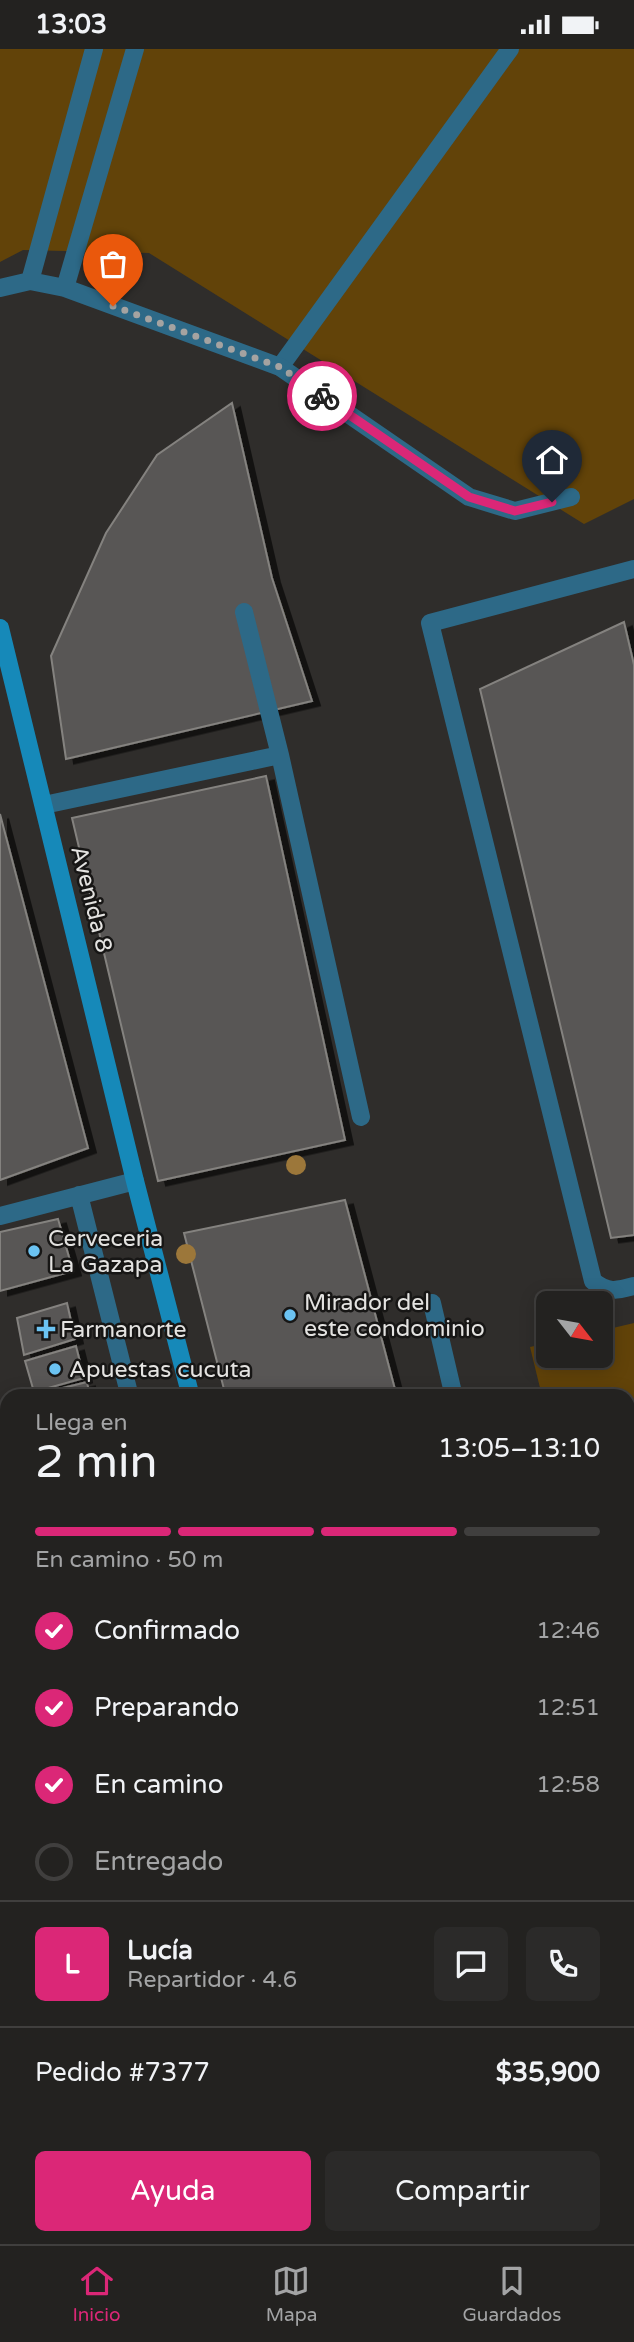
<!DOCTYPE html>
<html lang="es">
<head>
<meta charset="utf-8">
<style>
	:root { --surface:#232220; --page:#2b2a29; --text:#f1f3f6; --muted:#a3a4a5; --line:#403f3e; --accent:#db2777 }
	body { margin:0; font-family:"Varela Round",sans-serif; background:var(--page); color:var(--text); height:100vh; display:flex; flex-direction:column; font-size:26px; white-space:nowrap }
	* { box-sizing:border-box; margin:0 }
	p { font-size:23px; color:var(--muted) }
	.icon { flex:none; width:38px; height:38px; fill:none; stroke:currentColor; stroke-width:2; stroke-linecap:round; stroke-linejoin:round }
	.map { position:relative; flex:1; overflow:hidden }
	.panel { position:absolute; left:0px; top:1340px; width:635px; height:856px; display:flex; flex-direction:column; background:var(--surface); border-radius:21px 21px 0 0; box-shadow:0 4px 18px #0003,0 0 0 2px var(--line) }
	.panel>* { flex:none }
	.needle { width:46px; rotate:121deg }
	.controls { position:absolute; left:536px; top:1242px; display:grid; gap:14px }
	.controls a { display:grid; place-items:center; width:77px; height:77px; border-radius:10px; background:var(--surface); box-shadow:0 4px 18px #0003,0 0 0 2px var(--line); font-size:35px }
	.pin { position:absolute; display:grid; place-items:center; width:60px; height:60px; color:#fff; margin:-72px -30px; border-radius:50% 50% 50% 0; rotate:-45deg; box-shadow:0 0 7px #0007 }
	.pin .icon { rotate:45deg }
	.courier { position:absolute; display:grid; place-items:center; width:70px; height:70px; margin:-35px; border:5px solid #db2777; border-radius:50%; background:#fff; color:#222; box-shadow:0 2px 9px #0007 }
	.head em { font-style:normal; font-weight:600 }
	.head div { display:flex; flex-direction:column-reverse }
	.head { display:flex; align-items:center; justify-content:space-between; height:119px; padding:0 35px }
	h1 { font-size:46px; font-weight:600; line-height:52px }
	.bar { display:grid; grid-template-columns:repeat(4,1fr); gap:10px 7px; align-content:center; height:84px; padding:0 35px }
	.bar i { height:9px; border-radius:5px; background:var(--line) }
	.bar .current { background:var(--accent) }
	.bar p { grid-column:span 4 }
	.line { display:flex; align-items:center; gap:18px; padding:0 35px; border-top:2px solid var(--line) }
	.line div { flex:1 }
	.round { display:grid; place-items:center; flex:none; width:74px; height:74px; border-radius:10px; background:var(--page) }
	ol { padding:0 35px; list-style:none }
	li { display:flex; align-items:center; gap:21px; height:77px }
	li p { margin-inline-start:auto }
	li .icon { padding:7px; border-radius:50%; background:var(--accent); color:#fff; stroke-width:4 }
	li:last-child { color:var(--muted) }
	li i { width:38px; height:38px; border:4px solid var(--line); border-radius:50% }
	.button { display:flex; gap:14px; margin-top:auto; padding:14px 35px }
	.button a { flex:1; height:80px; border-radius:10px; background:var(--accent); color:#fff; font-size:28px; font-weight:600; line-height:80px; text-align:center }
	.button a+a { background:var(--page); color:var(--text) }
	.status { display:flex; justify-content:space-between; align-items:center; height:49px; padding:0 35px; background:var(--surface); direction:ltr }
	.status svg { height:19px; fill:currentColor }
	.menu { display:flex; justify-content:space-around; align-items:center; height:98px; border-top:2px solid var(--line); background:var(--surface); font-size:19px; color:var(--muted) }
	.menu a { display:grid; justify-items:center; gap:4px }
	.menu .current { color:var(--accent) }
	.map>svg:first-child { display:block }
</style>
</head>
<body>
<div class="status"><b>13:03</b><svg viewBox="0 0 49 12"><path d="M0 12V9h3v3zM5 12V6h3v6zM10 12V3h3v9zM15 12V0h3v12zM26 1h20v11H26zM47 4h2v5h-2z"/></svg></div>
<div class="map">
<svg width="634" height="2195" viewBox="0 0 634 2195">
	<defs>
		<filter id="shadow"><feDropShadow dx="8" dy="4.5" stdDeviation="0" flood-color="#0009"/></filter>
	</defs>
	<rect width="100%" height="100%" fill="#2f2d2b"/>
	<path fill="#624309" d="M0,0H634V450L584,475L149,204L23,201L0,213Z
		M634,1274V1701L629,1702L628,1348L542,1347L530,1298L548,1294V1307H600V1282Z"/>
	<path fill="#585654" stroke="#84827f" stroke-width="2" filter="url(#shadow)" d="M232,354L272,529L312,652L66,710L51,607L106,484L157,406Z
		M624,573L634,616V1186L611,1189L480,640Z
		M266,727L345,1091L158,1132L72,769Z
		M0,765L88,1099L0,1131Z
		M345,1151L397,1348H226L184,1184Z
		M58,1170L73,1222L0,1242V1183Z
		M67,1254L75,1290L24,1306L17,1269Z
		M76,1297L84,1329L34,1343L25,1312Z
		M87,1333L90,1348H34V1346Z
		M634,1780V1833L631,1834L628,1821V1781Z
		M0,1836L7,1863L0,1865Z
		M105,2189H189L191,2195H107Z
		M229,2189H323L303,2195H231Z
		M443,2189H624L625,2195H445Z"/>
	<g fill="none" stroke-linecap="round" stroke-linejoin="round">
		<path stroke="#2d6987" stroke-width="18" d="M280,318L510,0
			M244,563L280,706L361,1068
			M44,756L280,706
			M432,1254L454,1348"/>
		<path stroke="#2d6987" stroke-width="18" d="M30,232L94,0
			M0,239L30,232L65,239L280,318L469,448L515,462L571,448
			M65,239L135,0
			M634,520L430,574L593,1232C608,1244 616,1242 634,1237
			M79,1146L130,1348
			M0,1167L135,1132
			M628,1728L634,1727
			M0,1804L7,1833
			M0,1885L7,1883
			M628,2146L634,2168
			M97,2189L99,2195
			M341,2189L342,2195"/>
		<path stroke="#1689b9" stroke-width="18" d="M0,579L135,1132L191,1348
			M406,2189L408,2195"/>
	</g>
	<g fill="#9c773a">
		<circle cx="296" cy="1116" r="10"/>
		<circle cx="186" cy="1205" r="10"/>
	</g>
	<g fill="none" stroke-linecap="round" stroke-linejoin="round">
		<path stroke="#a5a3a1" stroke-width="7" stroke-dasharray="0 12.6" d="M113,257L280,318L322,347"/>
		<path stroke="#db2777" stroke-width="9" d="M322,347L469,448L515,462L552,453"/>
	</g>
	<g fill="#6bc3f2" stroke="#171615" stroke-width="2.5">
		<circle cx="34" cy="1202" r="7"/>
		<circle cx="290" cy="1266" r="7"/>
		<path d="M42.5 1269.5h7v7h7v7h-7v7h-7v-7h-7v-7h7z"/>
		<circle cx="55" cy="1320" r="7"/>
	</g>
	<g text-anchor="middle" stroke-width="5" stroke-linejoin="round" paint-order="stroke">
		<g font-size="23" fill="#e4e3e1" stroke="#171615">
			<text transform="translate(92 850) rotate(76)" y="8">Avenida 8</text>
		</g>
		<g font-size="23" fill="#e4e3e1" stroke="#171615" text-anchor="start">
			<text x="48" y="1197">Cerveceria<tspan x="48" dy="26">La Gazapa</tspan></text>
			<text x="304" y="1261">Mirador del<tspan x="304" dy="26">este condominio</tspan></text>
			<text x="60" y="1288">Farmanorte</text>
			<text x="69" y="1328">Apuestas cucuta</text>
		</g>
	</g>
</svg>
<div class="controls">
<a><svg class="needle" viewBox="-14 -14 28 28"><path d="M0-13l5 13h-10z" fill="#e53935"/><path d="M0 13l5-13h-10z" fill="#a3a4a5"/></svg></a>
</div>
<div class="pin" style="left:113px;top:257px;background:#ea580c"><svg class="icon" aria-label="bag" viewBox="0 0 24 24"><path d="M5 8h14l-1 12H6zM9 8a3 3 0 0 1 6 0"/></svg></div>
<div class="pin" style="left:552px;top:453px;background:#1f2937"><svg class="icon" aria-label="home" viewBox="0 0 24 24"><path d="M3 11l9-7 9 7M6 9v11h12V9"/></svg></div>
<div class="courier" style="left:322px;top:347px"><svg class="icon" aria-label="bike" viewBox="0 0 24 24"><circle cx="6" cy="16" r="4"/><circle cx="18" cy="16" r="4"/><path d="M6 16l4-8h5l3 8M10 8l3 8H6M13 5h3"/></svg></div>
<section class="panel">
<div class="head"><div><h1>2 min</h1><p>Llega en</p></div><em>13:05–13:10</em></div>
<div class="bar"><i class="current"></i><i class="current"></i><i class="current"></i><i></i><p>En camino · 50 m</p></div>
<ol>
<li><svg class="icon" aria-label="check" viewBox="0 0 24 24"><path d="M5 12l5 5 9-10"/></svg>Confirmado<p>12:46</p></li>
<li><svg class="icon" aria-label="check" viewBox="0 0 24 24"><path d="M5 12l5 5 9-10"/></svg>Preparando<p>12:51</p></li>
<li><svg class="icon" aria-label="check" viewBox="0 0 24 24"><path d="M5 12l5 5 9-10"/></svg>En camino<p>12:58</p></li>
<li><i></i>Entregado</li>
</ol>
<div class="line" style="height:126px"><b class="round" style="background:var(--accent);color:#fff">L</b><div><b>Lucía</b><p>Repartidor · 4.6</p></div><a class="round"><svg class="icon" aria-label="chat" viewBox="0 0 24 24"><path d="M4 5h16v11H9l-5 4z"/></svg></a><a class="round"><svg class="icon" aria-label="phone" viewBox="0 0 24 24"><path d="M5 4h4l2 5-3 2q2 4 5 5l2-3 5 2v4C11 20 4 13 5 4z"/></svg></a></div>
<div class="line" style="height:91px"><div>Pedido #7377</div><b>$35,900</b></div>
<div class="button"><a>Ayuda</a><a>Compartir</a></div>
</section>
</div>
<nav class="menu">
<a class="current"><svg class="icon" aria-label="home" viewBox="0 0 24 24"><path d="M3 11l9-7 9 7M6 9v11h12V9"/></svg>Inicio</a>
<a><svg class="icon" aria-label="map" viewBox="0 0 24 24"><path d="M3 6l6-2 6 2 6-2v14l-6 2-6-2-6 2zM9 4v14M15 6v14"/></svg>Mapa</a>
<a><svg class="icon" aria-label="saved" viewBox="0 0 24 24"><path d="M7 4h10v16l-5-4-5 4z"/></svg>Guardados</a>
</nav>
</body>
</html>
